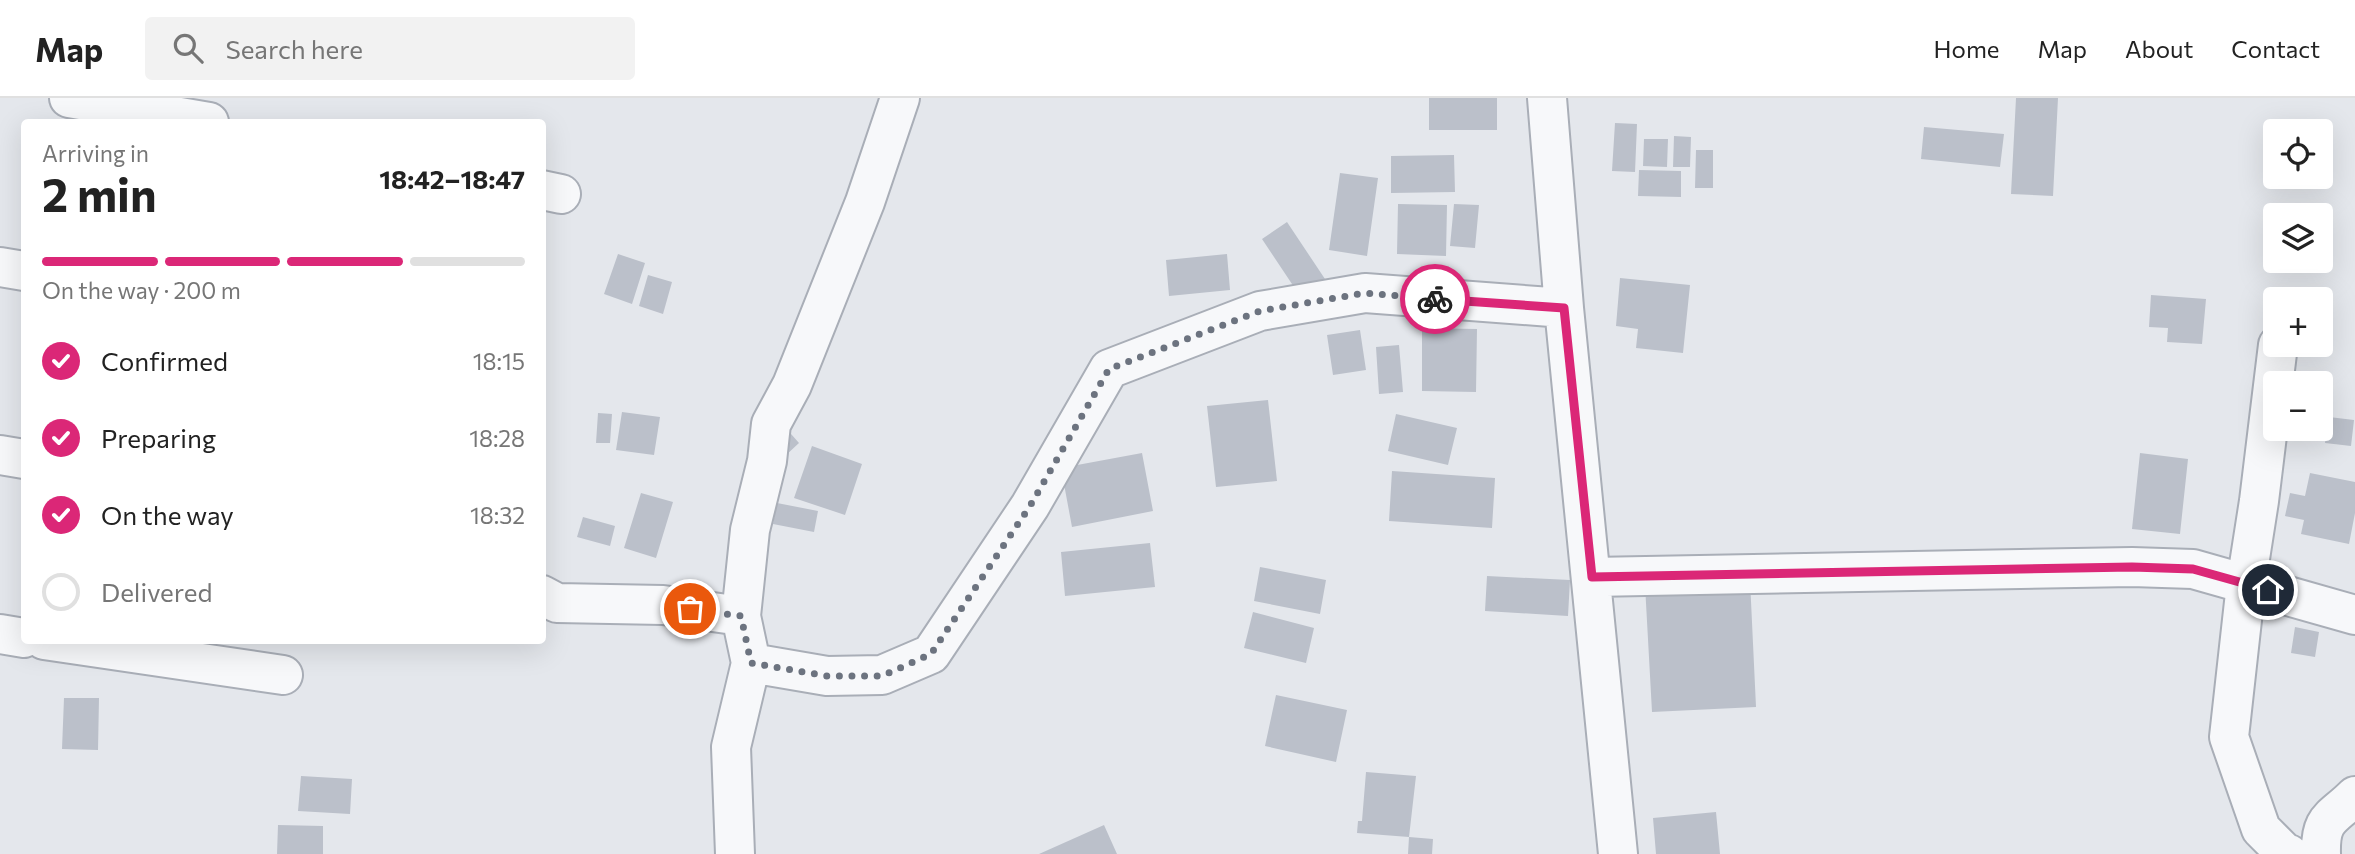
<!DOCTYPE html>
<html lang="en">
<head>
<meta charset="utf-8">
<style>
	:root { --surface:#fff; --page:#f2f2f2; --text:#222; --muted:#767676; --line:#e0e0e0; --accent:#db2777 }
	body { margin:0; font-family:Commissioner,sans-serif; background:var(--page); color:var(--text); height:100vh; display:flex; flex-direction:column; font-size:26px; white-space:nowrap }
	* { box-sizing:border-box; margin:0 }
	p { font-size:23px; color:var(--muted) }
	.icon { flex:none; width:38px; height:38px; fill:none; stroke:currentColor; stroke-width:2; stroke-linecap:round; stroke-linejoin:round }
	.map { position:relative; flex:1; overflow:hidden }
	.details { position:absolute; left:21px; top:21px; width:525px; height:525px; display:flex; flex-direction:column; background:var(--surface); border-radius:7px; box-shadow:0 7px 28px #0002 }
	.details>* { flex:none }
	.tools { position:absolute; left:2263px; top:21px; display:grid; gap:14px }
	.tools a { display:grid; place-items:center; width:70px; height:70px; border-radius:7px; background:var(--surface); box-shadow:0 7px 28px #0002; font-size:35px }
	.pin { position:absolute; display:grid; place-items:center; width:60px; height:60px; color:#fff; margin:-30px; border:4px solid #fff; border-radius:50%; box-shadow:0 2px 7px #0007 }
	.courier { position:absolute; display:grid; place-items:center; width:70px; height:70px; margin:-35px; border:5px solid #db2777; border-radius:50%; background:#fff; color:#222; box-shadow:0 2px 9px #0007 }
	.head em { font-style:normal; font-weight:700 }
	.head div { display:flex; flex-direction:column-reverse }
	.head { display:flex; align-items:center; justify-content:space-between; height:119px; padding:0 21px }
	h1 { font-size:46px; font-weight:700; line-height:52px }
	.bar { display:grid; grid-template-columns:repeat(4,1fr); gap:10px 7px; align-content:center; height:84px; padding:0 21px }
	.bar i { height:9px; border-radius:5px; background:var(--line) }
	.bar .selected { background:var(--accent) }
	.bar p { grid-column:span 4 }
	ol { padding:0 21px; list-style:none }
	li { display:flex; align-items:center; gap:21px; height:77px }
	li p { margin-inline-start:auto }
	li .icon { padding:7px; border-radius:50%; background:var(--accent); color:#fff; stroke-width:4 }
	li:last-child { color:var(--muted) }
	li i { width:38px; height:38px; border:4px solid var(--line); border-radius:50% }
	header { display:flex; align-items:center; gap:42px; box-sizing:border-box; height:98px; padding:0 35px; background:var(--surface); border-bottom:2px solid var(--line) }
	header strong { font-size:33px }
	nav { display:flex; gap:38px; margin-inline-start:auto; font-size:24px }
	.search { width:490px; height:63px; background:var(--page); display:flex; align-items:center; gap:18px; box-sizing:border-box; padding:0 24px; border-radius:7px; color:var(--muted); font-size:26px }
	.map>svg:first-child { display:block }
</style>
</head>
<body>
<header>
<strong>Map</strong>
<div class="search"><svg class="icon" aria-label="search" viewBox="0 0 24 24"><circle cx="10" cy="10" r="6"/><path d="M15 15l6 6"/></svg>Search here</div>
<nav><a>Home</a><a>Map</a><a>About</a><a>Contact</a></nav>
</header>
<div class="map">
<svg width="2355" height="756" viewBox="0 0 2355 756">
	<rect width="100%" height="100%" fill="#e4e7ec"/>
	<path fill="#bbc0ca" d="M1429,0H1497V32H1429Z
		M2016,0H2058L2053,98L2011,96Z
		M1615,25L1637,26L1635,74L1612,73Z
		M1924,29L2004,36L2000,69L1921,61Z
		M1674,38L1691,39L1690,69H1673Z
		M1644,41H1668L1667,69L1643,68Z
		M1696,52H1713V90H1695Z
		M1454,57L1455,94L1391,95V58Z
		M1639,72L1681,73V99L1638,98Z
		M1340,75L1378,80L1367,158L1329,152Z
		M1398,106L1447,107L1446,158L1397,156Z
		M1454,106L1479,107L1475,150L1450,148Z
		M1287,124L1327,184L1302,201L1262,141Z
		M618,156L645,165L632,206L604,196Z
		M1227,156L1230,192L1169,198L1166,162Z
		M648,177L672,184L663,216L639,208Z
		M1620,180L1690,187L1683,255L1636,250L1638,231L1616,228Z
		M2151,197L2206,201L2202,246L2167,244L2168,230L2149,229Z
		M1422,230L1477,231L1476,294L1422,293Z
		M1360,232L1366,272L1333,277L1327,237Z
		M1399,247L1403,294L1379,296L1376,249Z
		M1268,302L1277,383L1216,389L1207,308Z
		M622,314L660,319L654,357L616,352Z
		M598,315L612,316L610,345H596Z
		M1396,316L1457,330L1448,367L1388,353Z
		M2329,319L2354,322L2351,348L2325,345Z
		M784,328L799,345L785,358Z
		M812,348L862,366L845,417L794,400Z
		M1142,355L1153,413L1072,429L1061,370Z
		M2140,355L2188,361L2180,436L2132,431Z
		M1392,373L1495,380L1492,430L1389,423Z
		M2310,375L2355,384V415L2349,446L2301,436L2304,422L2285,418L2290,395L2305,398Z
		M641,395L673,404L656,460L624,450Z
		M777,405L818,413L814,434L773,426Z
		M583,419L615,428L610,448L577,439Z
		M1150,445L1155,489L1065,498L1061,454Z
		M1260,469L1326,482L1320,516L1254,503Z
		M1487,478L1570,482L1568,518L1485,513Z
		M1750,482L1756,609L1652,614L1645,487Z
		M1253,514L1314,530L1306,565L1244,550Z
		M2295,529L2319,534L2315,559L2291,555Z
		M1276,597L1347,612L1336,664L1265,648Z
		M64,600H99L98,652L62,651Z
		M1366,674L1416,678L1409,739L1357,735L1358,723H1362Z
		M301,678L352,681L350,716L298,713Z
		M1716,714L1720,756H1656L1653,720Z
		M278,727L323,728V756H277Z
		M1104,727L1117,756H1039Z
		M1409,739L1433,741L1432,756H1408Z"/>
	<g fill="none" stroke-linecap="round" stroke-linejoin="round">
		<defs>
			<path id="minor" d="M69,0L209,24
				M1547,0L1564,210L1618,756
				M542,92L561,96
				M0,169L24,173
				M2278,247L2259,403L2246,486L2229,639L2261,731L2285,755L2289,756
				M0,357L24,361
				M1592,479L2132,469L2193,471L2355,517
				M542,497L557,505L663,507L741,518
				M0,536L24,540
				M44,542L283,577
				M751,565L827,578L882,577L931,556L1030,408L1109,271L1260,213L1365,195L1564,210
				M735,756L731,649L751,565L741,518L750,432L767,363L771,326L792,287L865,104L900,0
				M2321,756C2320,719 2332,721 2355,698"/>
		</defs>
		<use href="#minor" stroke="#a9aeb7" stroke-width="42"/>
		<use href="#minor" stroke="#f7f8fa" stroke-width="38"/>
	</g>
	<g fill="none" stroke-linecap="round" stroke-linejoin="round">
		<path stroke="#6c737f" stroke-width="7" stroke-dasharray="0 12.6" d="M690,511L741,518L751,565L827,578H882L931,556L1030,408L1109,271L1260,213L1365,195L1435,201"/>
		<path stroke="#db2777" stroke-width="9" d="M1435,201L1564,210L1592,479L2132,469L2193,471L2268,492"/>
	</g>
</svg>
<div class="tools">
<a><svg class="icon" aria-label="locate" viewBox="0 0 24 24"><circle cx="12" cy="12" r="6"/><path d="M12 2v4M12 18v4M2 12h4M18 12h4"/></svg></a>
<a><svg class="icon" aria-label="layers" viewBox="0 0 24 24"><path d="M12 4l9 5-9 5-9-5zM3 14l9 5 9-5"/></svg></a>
<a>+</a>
<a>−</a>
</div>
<div class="pin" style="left:690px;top:511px;background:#ea580c"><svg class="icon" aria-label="bag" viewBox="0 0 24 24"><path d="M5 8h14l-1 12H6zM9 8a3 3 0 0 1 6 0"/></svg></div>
<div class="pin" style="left:2268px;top:492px;background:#1f2937"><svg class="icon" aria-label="home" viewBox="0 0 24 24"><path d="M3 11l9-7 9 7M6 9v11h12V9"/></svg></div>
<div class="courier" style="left:1435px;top:201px"><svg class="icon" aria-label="bike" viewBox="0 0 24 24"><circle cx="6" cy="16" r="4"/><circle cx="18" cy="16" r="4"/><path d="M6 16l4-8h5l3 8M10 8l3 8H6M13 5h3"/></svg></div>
<section class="details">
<div class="head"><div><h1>2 min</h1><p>Arriving in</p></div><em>18:42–18:47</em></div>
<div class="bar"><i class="selected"></i><i class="selected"></i><i class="selected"></i><i></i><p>On the way · 200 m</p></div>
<ol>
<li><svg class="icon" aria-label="check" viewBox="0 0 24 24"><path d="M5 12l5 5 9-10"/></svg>Confirmed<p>18:15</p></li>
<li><svg class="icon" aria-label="check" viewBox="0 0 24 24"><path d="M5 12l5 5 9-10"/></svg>Preparing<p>18:28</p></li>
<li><svg class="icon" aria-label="check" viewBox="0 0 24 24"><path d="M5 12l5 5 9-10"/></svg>On the way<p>18:32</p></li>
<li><i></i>Delivered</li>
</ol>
</section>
</div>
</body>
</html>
